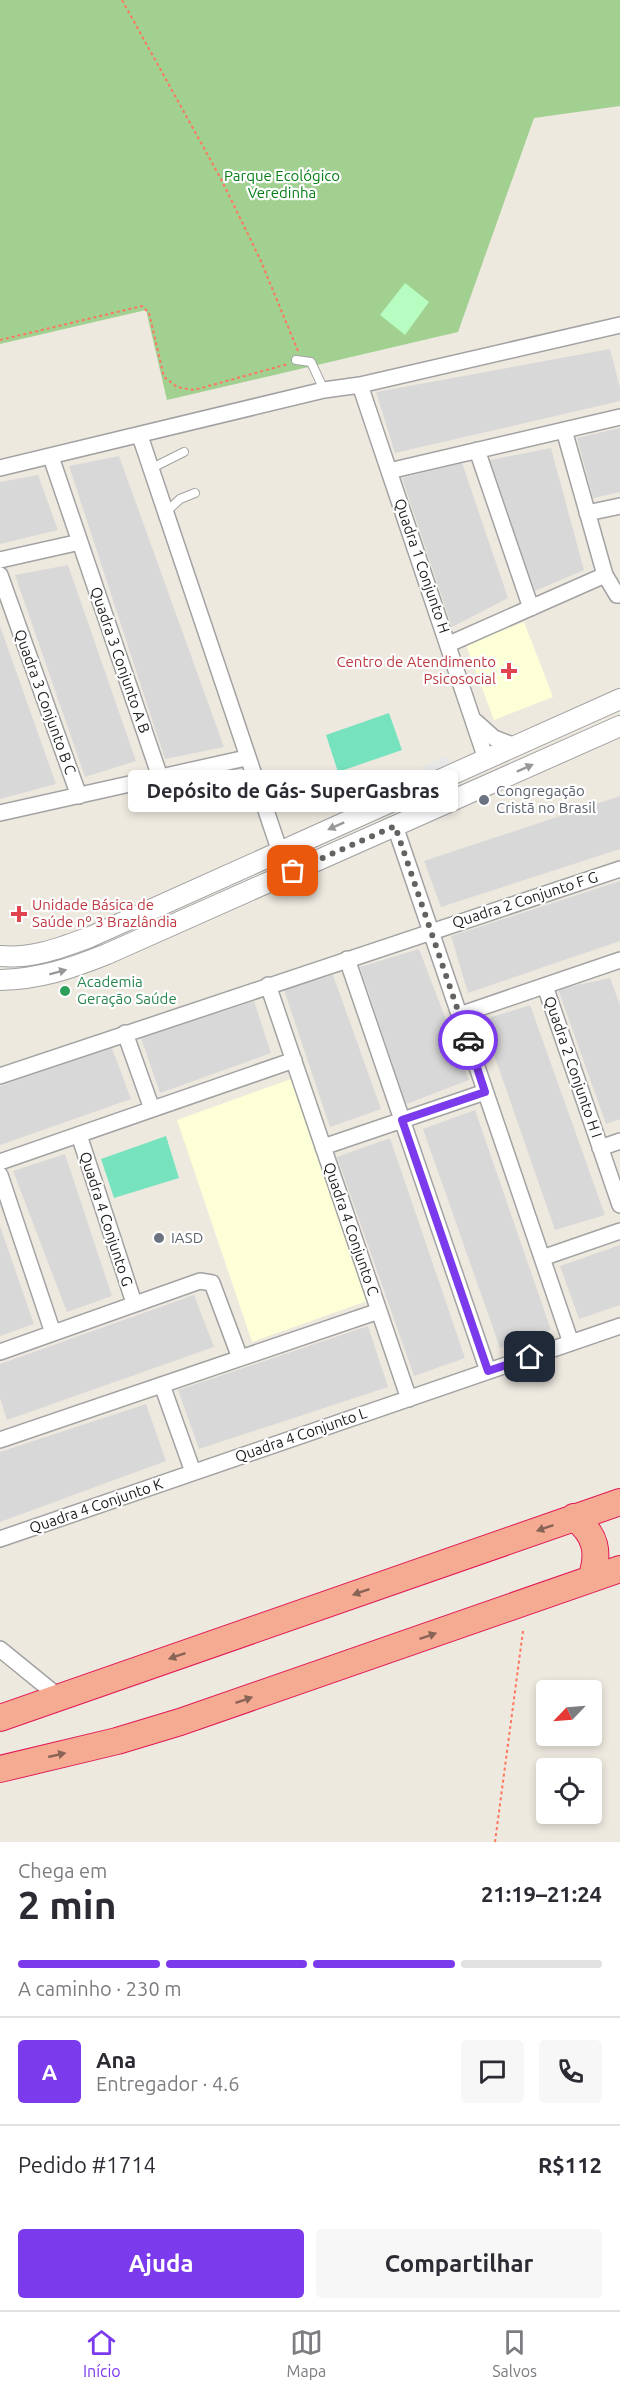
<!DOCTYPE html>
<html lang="pt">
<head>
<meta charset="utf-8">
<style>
	:root { --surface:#fff; --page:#f7f7f7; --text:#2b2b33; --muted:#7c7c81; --line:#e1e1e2; --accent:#7c3aed }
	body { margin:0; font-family:Ubuntu,sans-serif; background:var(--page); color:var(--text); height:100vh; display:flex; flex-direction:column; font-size:22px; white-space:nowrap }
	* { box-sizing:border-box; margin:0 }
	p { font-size:20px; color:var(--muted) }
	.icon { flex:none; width:33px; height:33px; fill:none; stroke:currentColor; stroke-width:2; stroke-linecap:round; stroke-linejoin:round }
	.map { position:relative; height:1842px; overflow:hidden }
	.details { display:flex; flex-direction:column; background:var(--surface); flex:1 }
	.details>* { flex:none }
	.needle { width:39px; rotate:245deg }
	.tools { position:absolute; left:536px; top:1680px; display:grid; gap:12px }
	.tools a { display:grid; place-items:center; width:66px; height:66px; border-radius:6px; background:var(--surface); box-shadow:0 3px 9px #0003; font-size:30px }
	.pin { position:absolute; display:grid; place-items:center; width:51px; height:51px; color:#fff; margin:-26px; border-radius:12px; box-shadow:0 3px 9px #0006 }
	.courier { position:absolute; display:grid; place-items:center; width:60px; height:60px; margin:-30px; border:4px solid #7c3aed; border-radius:50%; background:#fff; color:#222; box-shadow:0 2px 8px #0007 }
	.bubble { position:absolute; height:42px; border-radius:6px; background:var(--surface); box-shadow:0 3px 9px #0003; font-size:20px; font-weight:600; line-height:42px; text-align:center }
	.headline em { font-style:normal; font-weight:600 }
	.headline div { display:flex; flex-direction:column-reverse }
	.headline { display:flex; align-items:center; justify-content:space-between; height:102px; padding:0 18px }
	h1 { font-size:39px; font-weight:600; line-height:45px }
	.bar { display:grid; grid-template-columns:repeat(4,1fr); gap:9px 6px; align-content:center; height:72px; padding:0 18px }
	.bar i { height:8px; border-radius:4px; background:var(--line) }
	.bar .on { background:var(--accent) }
	.bar p { grid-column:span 4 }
	.line { display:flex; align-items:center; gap:15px; padding:0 18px; border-top:2px solid var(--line) }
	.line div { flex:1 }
	.round { display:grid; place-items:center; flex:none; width:63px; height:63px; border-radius:6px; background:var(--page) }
	.action { display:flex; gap:12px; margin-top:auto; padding:12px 18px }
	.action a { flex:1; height:69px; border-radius:6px; background:var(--accent); color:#fff; font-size:24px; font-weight:600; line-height:69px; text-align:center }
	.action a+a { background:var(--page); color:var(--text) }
	.tabs { display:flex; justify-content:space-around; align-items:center; height:84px; border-top:2px solid var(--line); background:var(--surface); font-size:16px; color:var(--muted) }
	.tabs a { display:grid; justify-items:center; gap:3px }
	.tabs .on { color:var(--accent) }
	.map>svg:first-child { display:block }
</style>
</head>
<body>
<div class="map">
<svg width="620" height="1842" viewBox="0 0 620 1842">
	<rect width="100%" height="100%" fill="#eee9df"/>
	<path fill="#d9d8d8" d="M610,349L620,388V401L395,453L376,392Z
		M620,428V492L593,498L577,438Z
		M551,448L584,570L535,591L490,460Z
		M119,456L224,747L165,759L69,466Z
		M462,463L508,598L452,627L402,478Z
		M38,475L58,530L0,544V482Z
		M68,565L136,761L85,777L15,575Z
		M0,626L56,784L0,799Z
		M620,796V849L441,907L424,861Z
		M620,881V941L468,993L451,936Z
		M419,949L469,1080L406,1104L360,967Z
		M333,975L381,1109L330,1127L284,990Z
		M610,978L620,1005V1119L606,1124L558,989Z
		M254,1001L271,1053L160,1093L141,1038Z
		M530,1005L605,1215L555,1230L482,1020Z
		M112,1048L131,1099L0,1145V1086Z
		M475,1110L551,1330L500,1348L423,1129Z
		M390,1138L465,1358L414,1376L337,1157Z
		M65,1154L112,1296L67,1312L13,1171Z
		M0,1226L34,1324L0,1336Z
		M620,1245V1305L579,1319L560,1266Z
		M194,1295L214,1347L7,1420L0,1398V1364Z
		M368,1326L388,1387L199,1449L178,1390Z
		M146,1404L166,1461L0,1522V1452Z"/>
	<path fill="#fdffd7" d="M524,622L553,697L494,720L466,645Z
		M291,1079L367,1301L252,1342L177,1120Z"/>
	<path fill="#a1d091" d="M0,0H620V106L534,118L458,332L167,400L146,310L0,344Z"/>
	<path fill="#b7fcc0" d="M405,283L429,302L405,335L380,315Z"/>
	<path fill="#77e3be" d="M389,713L402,750L338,772L326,735Z
		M166,1136L179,1178L114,1198L101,1159Z"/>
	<path fill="#e7e7e7" d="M447,756L451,763L426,775L422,767Z"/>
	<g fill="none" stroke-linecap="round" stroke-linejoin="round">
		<defs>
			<path id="service" d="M296,360L311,362L324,390
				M150,469L184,452
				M165,513L180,499L195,493"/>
			<path id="minor" d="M360,385L486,759
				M564,430L605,575L617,595H620
				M140,436L280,852
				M477,450L531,608
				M51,457L160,777
				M0,468L324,390L360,385L620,325
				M389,471L620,417
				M587,513L620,506
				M0,560L80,542
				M0,575L79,796
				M449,644L605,575
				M475,721L494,738L515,746
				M0,813L246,758
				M395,826L571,1343
				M347,959L488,1371
				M268,985L409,1399
				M545,986L620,1205
				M459,1015L620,960
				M125,1033L152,1109
				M0,1076L620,869
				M79,1135L134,1303
				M323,1147L485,1092
				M600,1148L620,1141
				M0,1162L294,1060
				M0,1175L53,1333
				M542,1258L620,1231
				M0,1352L200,1281L212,1283L240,1358
				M162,1385L193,1472
				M0,1440L379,1311
				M0,1539L620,1326
				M0,1649L59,1697"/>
			<path id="tertiary" d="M0,956C32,959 60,948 90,937L620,699
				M0,980C39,979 70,969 107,954L620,726"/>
			<path id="trunk" d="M574,1517C596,1535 600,1552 591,1579
				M0,1718L620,1502
				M0,1769L117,1741L180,1722L620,1569"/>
		</defs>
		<use href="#service" stroke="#a2a2a2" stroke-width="10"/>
		<use href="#minor" stroke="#a2a2a2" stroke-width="18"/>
		<use href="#tertiary" stroke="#a2a2a2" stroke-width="22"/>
		<use href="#trunk" stroke="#df1855" stroke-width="28"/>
		<path stroke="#ff765f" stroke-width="2" stroke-dasharray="3 3" stroke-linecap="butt" d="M122,0L221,179L260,259L298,351
			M0,340L142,306L149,313L164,377L177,387L194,390L288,364
			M495,1842L523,1631"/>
		<use href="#service" stroke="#fff" stroke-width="8"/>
		<use href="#minor" stroke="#fff" stroke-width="15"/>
		<use href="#tertiary" stroke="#fff" stroke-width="20"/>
		<use href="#trunk" stroke="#f5ab92" stroke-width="26"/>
	</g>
	<defs><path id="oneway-solid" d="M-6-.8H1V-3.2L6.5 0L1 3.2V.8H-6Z" transform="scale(1.5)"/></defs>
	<g fill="#989898">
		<use href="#oneway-solid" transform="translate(525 768) rotate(-24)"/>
		<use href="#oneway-solid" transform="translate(336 826) rotate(156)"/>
		<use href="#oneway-solid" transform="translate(58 972) rotate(-15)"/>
	</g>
	<g fill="#886356">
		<use href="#oneway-solid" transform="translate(545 1528) rotate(161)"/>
		<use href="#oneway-solid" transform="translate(361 1592) rotate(161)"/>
		<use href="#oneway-solid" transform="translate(428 1636) rotate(-19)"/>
		<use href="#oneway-solid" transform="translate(177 1656) rotate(161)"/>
		<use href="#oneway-solid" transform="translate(244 1700) rotate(-19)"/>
		<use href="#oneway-solid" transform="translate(57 1755) rotate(-13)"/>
	</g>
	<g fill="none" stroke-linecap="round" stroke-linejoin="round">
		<path stroke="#656360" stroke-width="6" stroke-dasharray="0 10.8" d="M293,871L395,826L468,1040"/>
		<path stroke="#7c3aed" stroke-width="8" d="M468,1040L485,1092L402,1120L488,1371L530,1357"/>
	</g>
	<g fill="#e0444e" stroke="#fff" stroke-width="2">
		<path d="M506 662h6v6h6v6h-6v6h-6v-6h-6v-6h6z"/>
		<path d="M16 905h6v6h6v6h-6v6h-6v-6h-6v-6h6z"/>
	</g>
	<g fill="#6b7280" stroke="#fff" stroke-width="2">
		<circle cx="484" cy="800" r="6"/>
		<circle cx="159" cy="1238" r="6"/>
	</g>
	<circle fill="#2e9e5b" stroke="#fff" stroke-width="2" cx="65" cy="991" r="6"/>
	<g text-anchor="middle" stroke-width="4.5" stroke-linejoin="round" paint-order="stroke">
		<g font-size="15" fill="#047e13" stroke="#fff">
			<text x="282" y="181">Parque Ecológico<tspan x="282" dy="17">Veredinha</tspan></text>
		</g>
		<g font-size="15" fill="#1b1b1b" stroke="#fff">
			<text transform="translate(422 566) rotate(71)" y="5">Quadra 1 Conjunto H</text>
			<text transform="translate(120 660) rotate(71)" y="5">Quadra 3 Conjunto A B</text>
			<text transform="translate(45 702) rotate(70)" y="5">Quadra 3 Conjunto B C</text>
			<text transform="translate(525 900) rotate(-18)" y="5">Quadra 2 Conjunto F G</text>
			<text transform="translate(573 1067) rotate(71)" y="5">Quadra 2 Conjunto H I</text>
			<text transform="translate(106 1219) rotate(72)" y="5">Quadra 4 Conjunto G</text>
			<text transform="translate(351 1229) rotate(71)" y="5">Quadra 4 Conjunto C</text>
			<text transform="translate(301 1435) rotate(-19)" y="5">Quadra 4 Conjunto L</text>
			<text transform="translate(96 1506) rotate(-19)" y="5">Quadra 4 Conjunto K</text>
		</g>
		<g font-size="15" fill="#be3a42" stroke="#fff" text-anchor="end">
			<text x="496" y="667">Centro de Atendimento<tspan x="496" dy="17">Psicosocial</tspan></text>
			<text x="32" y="910" text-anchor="start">Unidade Básica de<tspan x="32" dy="17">Saúde nº 3 Brazlândia</tspan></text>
		</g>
		<g font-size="15" fill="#5b616d" stroke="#fff" text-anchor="start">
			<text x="496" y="796">Congregação<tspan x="496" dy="17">Cristã no Brasil</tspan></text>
			<text x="171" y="1243">IASD</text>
		</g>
		<g font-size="15" fill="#27864d" stroke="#fff" text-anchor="start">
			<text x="77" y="987">Academia<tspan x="77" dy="17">Geração Saúde</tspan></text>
		</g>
	</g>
</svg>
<div class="tools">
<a><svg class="needle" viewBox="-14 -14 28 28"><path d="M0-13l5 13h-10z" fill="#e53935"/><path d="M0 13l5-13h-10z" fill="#7c7c81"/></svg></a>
<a><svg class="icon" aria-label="locate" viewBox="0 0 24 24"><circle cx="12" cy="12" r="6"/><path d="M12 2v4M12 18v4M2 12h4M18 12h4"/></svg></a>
</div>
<div class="pin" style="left:293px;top:871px;background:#ea580c"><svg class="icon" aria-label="bag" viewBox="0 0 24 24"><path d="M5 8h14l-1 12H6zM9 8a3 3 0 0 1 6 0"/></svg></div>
<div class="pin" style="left:530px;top:1357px;background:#1f2937"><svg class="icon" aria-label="home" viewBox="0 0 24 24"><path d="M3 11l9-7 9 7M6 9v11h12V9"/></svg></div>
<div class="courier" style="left:468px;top:1040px"><svg class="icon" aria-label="car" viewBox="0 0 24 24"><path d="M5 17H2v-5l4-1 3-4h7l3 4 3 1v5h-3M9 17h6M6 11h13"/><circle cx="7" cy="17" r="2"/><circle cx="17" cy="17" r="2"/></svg></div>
<div class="bubble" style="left:128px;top:770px;width:330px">Depósito de Gás- SuperGasbras</div>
</div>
<section class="details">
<div class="headline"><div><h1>2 min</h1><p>Chega em</p></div><em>21:19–21:24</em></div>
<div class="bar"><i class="on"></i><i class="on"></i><i class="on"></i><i></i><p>A caminho · 230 m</p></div>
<div class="line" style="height:108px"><b class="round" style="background:var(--accent);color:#fff">A</b><div><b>Ana</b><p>Entregador · 4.6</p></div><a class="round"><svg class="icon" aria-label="chat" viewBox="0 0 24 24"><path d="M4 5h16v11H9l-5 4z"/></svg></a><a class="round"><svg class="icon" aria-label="phone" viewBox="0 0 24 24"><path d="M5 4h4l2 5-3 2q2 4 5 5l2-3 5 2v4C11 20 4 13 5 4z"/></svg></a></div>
<div class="line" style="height:78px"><div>Pedido #1714</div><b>R$112</b></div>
<div class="action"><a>Ajuda</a><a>Compartilhar</a></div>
</section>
<nav class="tabs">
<a class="on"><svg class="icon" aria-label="home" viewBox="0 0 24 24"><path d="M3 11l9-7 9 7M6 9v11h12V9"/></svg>Início</a>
<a><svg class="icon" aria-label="map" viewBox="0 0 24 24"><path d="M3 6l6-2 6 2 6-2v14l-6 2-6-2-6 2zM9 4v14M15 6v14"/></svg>Mapa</a>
<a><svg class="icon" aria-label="saved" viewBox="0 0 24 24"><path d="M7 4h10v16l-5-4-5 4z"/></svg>Salvos</a>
</nav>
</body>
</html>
